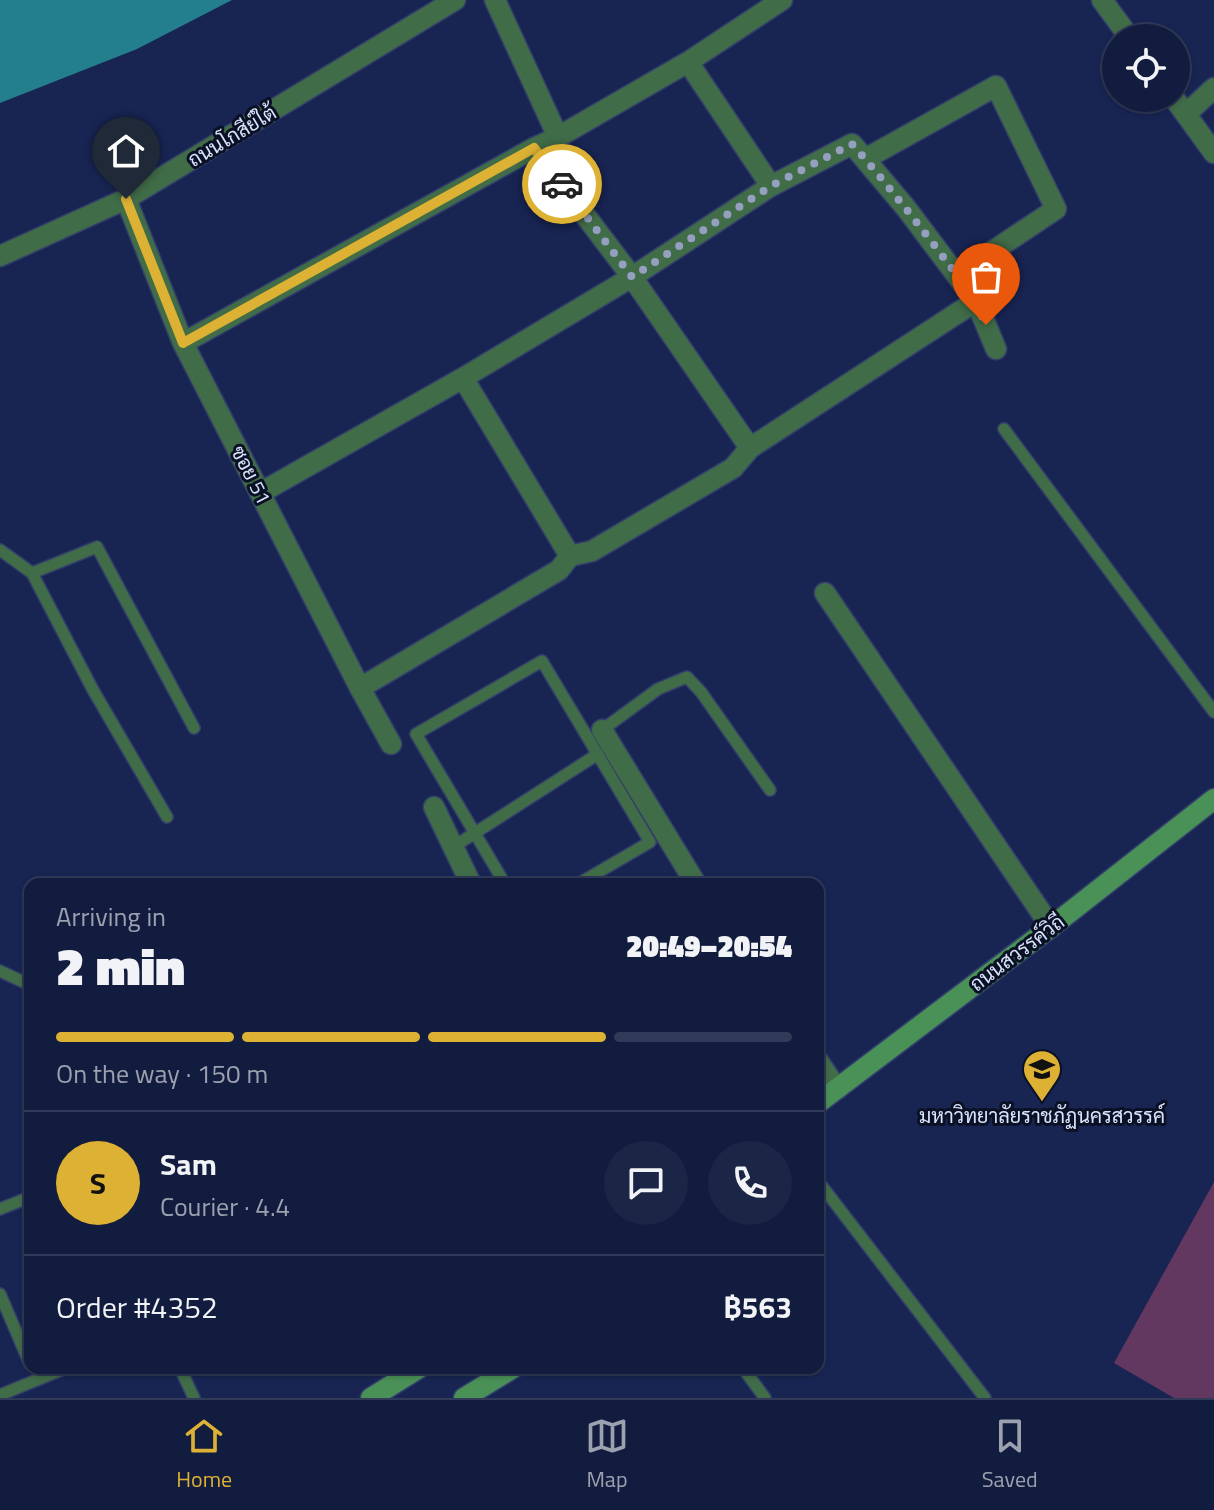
<!DOCTYPE html>
<html lang="en">
<head>
<meta charset="utf-8">
<style>
	:root { --surface:#121c3e; --page:#1b2545; --text:#f1f3f6; --muted:#9ca1b0; --line:#313a58; --accent:#ddb133 }
	body { margin:0; font-family:"Titillium Web",Sarabun,sans-serif; background:var(--page); color:var(--text); height:100vh; display:flex; flex-direction:column; font-size:30px; white-space:nowrap }
	* { box-sizing:border-box; margin:0 }
	p { font-size:26px; color:var(--muted) }
	.icon { flex:none; width:44px; height:44px; fill:none; stroke:currentColor; stroke-width:2; stroke-linecap:round; stroke-linejoin:round }
	.map { position:relative; flex:1; overflow:hidden }
	.sheet { position:absolute; left:24px; top:878px; width:800px; height:496px; display:flex; flex-direction:column; background:var(--surface); border-radius:16px; box-shadow:0 2px 6px #0004,0 0 0 2px var(--line) }
	.sheet>* { flex:none }
	.buttons { position:absolute; left:1102px; top:24px; display:grid; gap:16px }
	.buttons a { display:grid; place-items:center; width:88px; height:88px; border-radius:50%; background:var(--surface); box-shadow:0 2px 6px #0004,0 0 0 2px var(--line); font-size:40px }
	.pin { position:absolute; display:grid; place-items:center; width:68px; height:68px; color:#fff; margin:-82px -34px; border-radius:50% 50% 50% 0; rotate:-45deg; box-shadow:0 0 8px #0007 }
	.pin .icon { rotate:45deg }
	.courier { position:absolute; display:grid; place-items:center; width:80px; height:80px; margin:-40px; border:6px solid #ddb133; border-radius:50%; background:#fff; color:#222; box-shadow:0 2px 10px #0007 }
	.overview em { font-style:normal; font-weight:800 }
	.overview div { display:flex; flex-direction:column-reverse }
	.overview { display:flex; align-items:center; justify-content:space-between; height:136px; padding:0 32px }
	h1 { font-size:52px; font-weight:800; line-height:60px }
	.bar { display:grid; grid-template-columns:repeat(4,1fr); gap:12px 8px; align-content:center; height:96px; padding:0 32px }
	.bar i { height:10px; border-radius:6px; background:var(--line) }
	.bar .current { background:var(--accent) }
	.bar p { grid-column:span 4 }
	.line { display:flex; align-items:center; gap:20px; padding:0 32px; border-top:2px solid var(--line) }
	.line div { flex:1 }
	.round { display:grid; place-items:center; flex:none; width:84px; height:84px; border-radius:42px; background:var(--page) }
	.menu { display:flex; justify-content:space-around; align-items:center; height:112px; border-top:2px solid var(--line); background:var(--surface); font-size:22px; color:var(--muted) }
	.menu a { display:grid; justify-items:center; gap:4px }
	.menu .current { color:var(--accent) }
	.map>svg:first-child { display:block }
</style>
</head>
<body>
<div class="map">
<svg width="1214" height="1398" viewBox="0 0 1214 1398">
	<rect width="100%" height="100%" fill="#182553"/>
	<path fill="#623760" d="M1214,1182V1398H1174L1114,1363Z"/>
	<path fill="#237f8b" d="M0,0H232L137,49L0,103Z"/>
	<g fill="none" stroke-linecap="round" stroke-linejoin="round">
		<defs>
			<path id="service" d="M1004,429L1214,712
				M0,550L32,573L93,690L167,817
				M32,573L97,547L194,728
				M602,730L658,689L687,677L701,692L770,790
				M453,847L598,754
				M505,884L416,734L542,661L650,842L578,884
				M0,971L30,985
				M818,1181L985,1398
				M0,1209L30,1197
				M0,1294L30,1364
				M180,1368L194,1398
				M743,1368L765,1398
				M0,1395L66,1368"/>
			<path id="minor" d="M495,0L558,137
				M1102,0L1130,38
				M688,62L771,186
				M1174,98L1214,153
				M1186,114L1214,88
				M534,148L632,277L750,448
				M865,159L996,86L1056,209L957,275
				M126,199L183,343L360,688L391,744
				M183,343L534,148L558,137L688,62L782,0
				M463,378L570,556
				M260,493L463,378L632,277L771,186L852,144L906,208L976,301L996,349
				M825,593L1051,927
				M360,688L559,570L570,556L592,551L733,468L750,448L976,301
				M602,730L696,884
				M434,807L471,884
				M818,1061L837,1089"/>
			<path id="tertiary" d="M0,256L126,199L455,0"/>
			<path id="secondary" d="M818,1103L1051,927L1214,799
				M371,1398L419,1368
				M464,1398L513,1368"/>
		</defs>
		<use href="#service" stroke="#33406b" stroke-width="14"/>
		<use href="#minor" stroke="#33406b" stroke-width="23"/>
		<use href="#tertiary" stroke="#33406b" stroke-width="23"/>
		<use href="#secondary" stroke="#33406b" stroke-width="23"/>
		<use href="#service" stroke="#416c48" stroke-width="11"/>
		<use href="#minor" stroke="#416c48" stroke-width="20"/>
		<use href="#tertiary" stroke="#416c48" stroke-width="20"/>
		<use href="#secondary" stroke="#4a9158" stroke-width="20"/>
	</g>
	<g fill="none" stroke-linecap="round" stroke-linejoin="round">
		<path stroke="#95a0c0" stroke-width="8" stroke-dasharray="0 14.4" d="M562,184L632,277L771,186L852,144C881,177 908,211 935,246C955,273 973,294 986,325"/>
		<path stroke="#ddb133" stroke-width="10" d="M126,199L183,343L534,148L562,184"/>
	</g>
	<defs>
		<symbol id="university-pin" viewBox="-11 -11 22 30"><path d="M0 17L-7.5 6A9.5 9.5 0 1 1 7.5 6Z" fill="#ddb133" stroke="#0a1125"/><path d="M0-5L7-2L0 1L-7-2ZM-4 1L0 2.5L4 1V4Q0 6-4 4Z" fill="#111"/></symbol>
	</defs>
	<g fill-rule="evenodd">
		<use href="#university-pin" x="1020" y="1047" width="44" height="60"/>
	</g>
	<g text-anchor="middle" stroke-width="6" stroke-linejoin="round" paint-order="stroke">
		<g font-size="20" fill="#d9e3fb" stroke="#0a1125">
			<text transform="translate(232 136) rotate(-31)" y="7">ถนนโกสีย์ใต้</text>
			<text transform="translate(251 475) rotate(63)" y="7">ซอย 51</text>
			<text transform="translate(1017 953) rotate(-37)" y="7">ถนนสวรรค์วิถี</text>
		</g>
		<g font-size="20" fill="#d9e3fb" stroke="#0a1125">
			<text x="1042" y="1123">มหาวิทยาลัยราชภัฏนครสวรรค์</text>
		</g>
	</g>
</svg>
<div class="buttons">
<a><svg class="icon" aria-label="locate" viewBox="0 0 24 24"><circle cx="12" cy="12" r="6"/><path d="M12 2v4M12 18v4M2 12h4M18 12h4"/></svg></a>
</div>
<div class="pin" style="left:986px;top:325px;background:#ea580c"><svg class="icon" aria-label="bag" viewBox="0 0 24 24"><path d="M5 8h14l-1 12H6zM9 8a3 3 0 0 1 6 0"/></svg></div>
<div class="pin" style="left:126px;top:199px;background:#1f2937"><svg class="icon" aria-label="home" viewBox="0 0 24 24"><path d="M3 11l9-7 9 7M6 9v11h12V9"/></svg></div>
<div class="courier" style="left:562px;top:184px"><svg class="icon" aria-label="car" viewBox="0 0 24 24"><path d="M5 17H2v-5l4-1 3-4h7l3 4 3 1v5h-3M9 17h6M6 11h13"/><circle cx="7" cy="17" r="2"/><circle cx="17" cy="17" r="2"/></svg></div>
<section class="sheet">
<div class="overview"><div><h1>2 min</h1><p>Arriving in</p></div><em>20:49–20:54</em></div>
<div class="bar"><i class="current"></i><i class="current"></i><i class="current"></i><i></i><p>On the way · 150 m</p></div>
<div class="line" style="height:144px"><b class="round" style="background:var(--accent);color:#111">S</b><div><b>Sam</b><p>Courier · 4.4</p></div><a class="round"><svg class="icon" aria-label="chat" viewBox="0 0 24 24"><path d="M4 5h16v11H9l-5 4z"/></svg></a><a class="round"><svg class="icon" aria-label="phone" viewBox="0 0 24 24"><path d="M5 4h4l2 5-3 2q2 4 5 5l2-3 5 2v4C11 20 4 13 5 4z"/></svg></a></div>
<div class="line" style="height:104px"><div>Order #4352</div><b>฿563</b></div>
</section>
</div>
<nav class="menu">
<a class="current"><svg class="icon" aria-label="home" viewBox="0 0 24 24"><path d="M3 11l9-7 9 7M6 9v11h12V9"/></svg>Home</a>
<a><svg class="icon" aria-label="map" viewBox="0 0 24 24"><path d="M3 6l6-2 6 2 6-2v14l-6 2-6-2-6 2zM9 4v14M15 6v14"/></svg>Map</a>
<a><svg class="icon" aria-label="saved" viewBox="0 0 24 24"><path d="M7 4h10v16l-5-4-5 4z"/></svg>Saved</a>
</nav>
</body>
</html>
